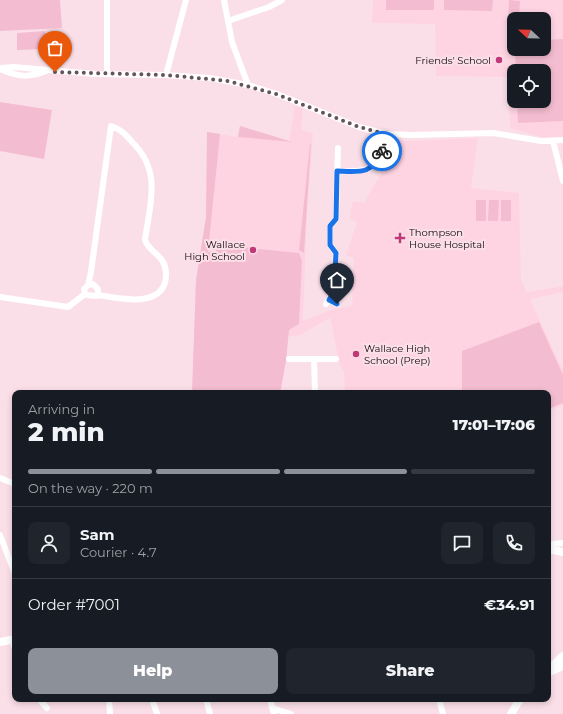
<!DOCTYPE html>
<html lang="en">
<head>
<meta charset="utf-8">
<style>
	:root { --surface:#171b24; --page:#20242c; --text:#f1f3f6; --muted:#9ea1a6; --line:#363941; --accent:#8c9099 }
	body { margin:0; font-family:Montserrat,sans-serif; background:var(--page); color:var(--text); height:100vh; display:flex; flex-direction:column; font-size:15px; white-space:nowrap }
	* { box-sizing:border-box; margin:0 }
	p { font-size:13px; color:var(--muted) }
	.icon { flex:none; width:22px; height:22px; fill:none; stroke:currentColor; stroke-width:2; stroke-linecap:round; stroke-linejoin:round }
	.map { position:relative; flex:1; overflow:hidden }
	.panel { position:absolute; left:12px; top:390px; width:539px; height:312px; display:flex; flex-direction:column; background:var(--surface); border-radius:8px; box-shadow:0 2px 6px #0003 }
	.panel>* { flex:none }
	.needle { width:26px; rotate:292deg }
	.controls { position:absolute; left:507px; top:12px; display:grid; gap:8px }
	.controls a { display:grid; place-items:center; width:44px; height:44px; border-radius:8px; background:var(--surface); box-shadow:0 2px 6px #0003; font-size:20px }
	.pin { position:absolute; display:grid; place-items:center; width:34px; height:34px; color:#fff; margin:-41px -17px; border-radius:50% 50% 50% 0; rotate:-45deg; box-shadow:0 0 4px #0007 }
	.pin .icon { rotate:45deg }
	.courier { position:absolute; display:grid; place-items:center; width:40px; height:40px; margin:-20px; border:3px solid #1a73e8; border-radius:50%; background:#fff; color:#222; box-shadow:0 1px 5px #0007 }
	.summary em { font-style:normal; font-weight:800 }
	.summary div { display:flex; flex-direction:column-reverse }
	.summary { display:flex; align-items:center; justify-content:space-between; height:68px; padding:0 16px }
	h1 { font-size:26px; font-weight:800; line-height:30px }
	.bar { display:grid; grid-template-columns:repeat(4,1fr); gap:6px 4px; align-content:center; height:48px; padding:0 16px }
	.bar i { height:5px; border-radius:3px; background:var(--line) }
	.bar .current { background:var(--accent) }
	.bar p { grid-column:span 4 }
	.line { display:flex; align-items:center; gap:10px; padding:0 16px; border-top:1px solid var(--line) }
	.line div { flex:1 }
	.round { display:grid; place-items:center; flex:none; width:42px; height:42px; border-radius:8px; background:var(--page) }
	.cta { display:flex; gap:8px; margin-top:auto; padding:8px 16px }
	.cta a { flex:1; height:46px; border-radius:8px; background:var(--accent); color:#fff; font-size:16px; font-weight:800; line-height:46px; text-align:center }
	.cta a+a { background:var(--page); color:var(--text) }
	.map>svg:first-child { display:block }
</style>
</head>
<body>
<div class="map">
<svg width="563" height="714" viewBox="0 0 563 714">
	<rect width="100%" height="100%" fill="#fbdfe8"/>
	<path fill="#ffd4e2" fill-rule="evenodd" d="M373,0H563V137L547,139L510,128L508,77L436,76L435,24L372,23ZM514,19H544V49H514ZM514,71H544V101H514Z
		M295,106L303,109L301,130L313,133L307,210L303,321L331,310L352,306L354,258L346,255L357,222L350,219L352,204L354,201L364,203L397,146L396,139L405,141L478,138L471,188L519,193L521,280L527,292L563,286V292L530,299L563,371V405L548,411V393H345L344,372L340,366L330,318L300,335L288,336L286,361L280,393H192L196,280L206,217L207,132L238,137L240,126L289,141Z"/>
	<path fill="#f4bcd0" d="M0,0H60L62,28L0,31Z
		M386,0H434V10H386Z
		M444,0H493L492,11L444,10Z
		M509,0L520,1L519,19L508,20Z
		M45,31V49L17,50V33Z
		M563,39V121L518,123L517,101H544V71H516L515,49H544V40Z
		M0,102L52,110L44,159L0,151Z
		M240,126L289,141L294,142L238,137Z
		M207,132L220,134L208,252L215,253L217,245L299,253L302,261L299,324L289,330L286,361L280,393H192L196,280L206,217Z
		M310,144H311L304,253L299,250Z
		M476,200H486V221H476Z
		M489,200H499L498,221H488Z
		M501,200H511V221H501Z
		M539,322L563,375V403L548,409V393H462V351Z"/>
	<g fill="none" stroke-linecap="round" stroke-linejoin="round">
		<path stroke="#fff" stroke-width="6" d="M224,0L232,42L248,85
			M228,21L269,7L282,0
			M0,68L14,67L95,74L166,75L209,78L248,85L277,94L359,127L386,134L412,135L493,133L541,141L563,140
			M0,69C18,77 28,78 46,71
			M107,74V0
			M166,75L186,0
			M553,141L563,181
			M337,171C373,172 379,170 386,134
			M88,285L91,272L111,126C121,129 126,135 133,143C162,172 150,203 145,240C150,254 165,254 166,273C167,307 126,300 105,296C97,294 93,298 85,294L84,289L88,285L93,284L98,289V295
			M0,297L68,307L85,294
			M329,300L337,304
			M326,304L334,291L336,253L330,245V226L336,219L338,148
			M289,359H336
			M314,359L315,393
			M0,478L15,484
			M0,535L15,574
			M551,544L563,543
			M12,640L15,649
			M39,699L47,708
			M109,699L110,714
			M152,699L157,714
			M206,699L210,714
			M270,699L274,714
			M439,699L443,714
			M272,708L291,714"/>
		<path stroke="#fff" stroke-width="8" d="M548,549L563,552
			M0,642L15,639
			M548,670L563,656
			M549,672L563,666
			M511,714L520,699"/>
	</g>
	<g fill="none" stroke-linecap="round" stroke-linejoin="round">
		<path stroke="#65545a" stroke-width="4" stroke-dasharray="0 7.2" d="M55,72L166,75L228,81L276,94L359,127L386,134L382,151"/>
		<path stroke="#1a73e8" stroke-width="5" d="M337,304L329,300L334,291L336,253L330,245V226L336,219L337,171C360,172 372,175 382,151"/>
	</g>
	<g fill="#bf3878" stroke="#fbdfe8" stroke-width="1.5">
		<circle cx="499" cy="60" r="4"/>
		<path d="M398 232h4v4h4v4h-4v4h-4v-4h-4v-4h4z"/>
		<circle cx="253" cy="250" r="4"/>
		<circle cx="356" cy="354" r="4"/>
	</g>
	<g text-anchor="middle" stroke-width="4" stroke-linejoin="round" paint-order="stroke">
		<g font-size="10" fill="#14090d" stroke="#fbdfe8" text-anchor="end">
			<text x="491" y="64">Friends' School</text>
			<text x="409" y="236" text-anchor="start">Thompson<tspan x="409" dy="12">House Hospital</tspan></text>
			<text x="245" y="248">Wallace<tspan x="245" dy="12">High School</tspan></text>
			<text x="364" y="352" text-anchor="start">Wallace High<tspan x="364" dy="12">School (Prep)</tspan></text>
		</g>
	</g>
</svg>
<div class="controls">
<a><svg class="needle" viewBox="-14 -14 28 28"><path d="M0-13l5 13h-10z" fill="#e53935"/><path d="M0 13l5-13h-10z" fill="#9ea1a6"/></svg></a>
<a><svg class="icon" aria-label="locate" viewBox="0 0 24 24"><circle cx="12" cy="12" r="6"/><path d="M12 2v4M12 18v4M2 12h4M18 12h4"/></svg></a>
</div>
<div class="pin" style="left:55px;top:72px;background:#ea580c"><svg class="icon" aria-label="bag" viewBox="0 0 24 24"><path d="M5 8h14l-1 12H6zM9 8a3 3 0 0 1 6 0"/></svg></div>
<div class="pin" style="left:337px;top:304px;background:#1f2937"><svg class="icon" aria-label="home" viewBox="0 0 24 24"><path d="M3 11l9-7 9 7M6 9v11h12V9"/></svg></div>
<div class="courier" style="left:382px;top:151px"><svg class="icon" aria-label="bike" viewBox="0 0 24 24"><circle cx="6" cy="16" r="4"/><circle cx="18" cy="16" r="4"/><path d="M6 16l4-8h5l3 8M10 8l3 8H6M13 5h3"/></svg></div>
<section class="panel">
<div class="summary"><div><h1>2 min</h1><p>Arriving in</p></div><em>17:01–17:06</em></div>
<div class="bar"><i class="current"></i><i class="current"></i><i class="current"></i><i></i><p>On the way · 220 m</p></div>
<div class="line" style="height:72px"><a class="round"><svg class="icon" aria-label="person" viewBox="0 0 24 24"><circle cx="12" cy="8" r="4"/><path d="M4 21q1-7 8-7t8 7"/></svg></a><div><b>Sam</b><p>Courier · 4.7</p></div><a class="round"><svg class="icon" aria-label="chat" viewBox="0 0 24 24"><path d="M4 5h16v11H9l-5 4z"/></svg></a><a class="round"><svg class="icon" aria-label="phone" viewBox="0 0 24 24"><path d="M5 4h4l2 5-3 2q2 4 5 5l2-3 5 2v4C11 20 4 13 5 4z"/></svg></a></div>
<div class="line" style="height:52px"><div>Order #7001</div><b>€34.91</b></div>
<div class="cta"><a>Help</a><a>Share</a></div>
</section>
</div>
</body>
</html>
